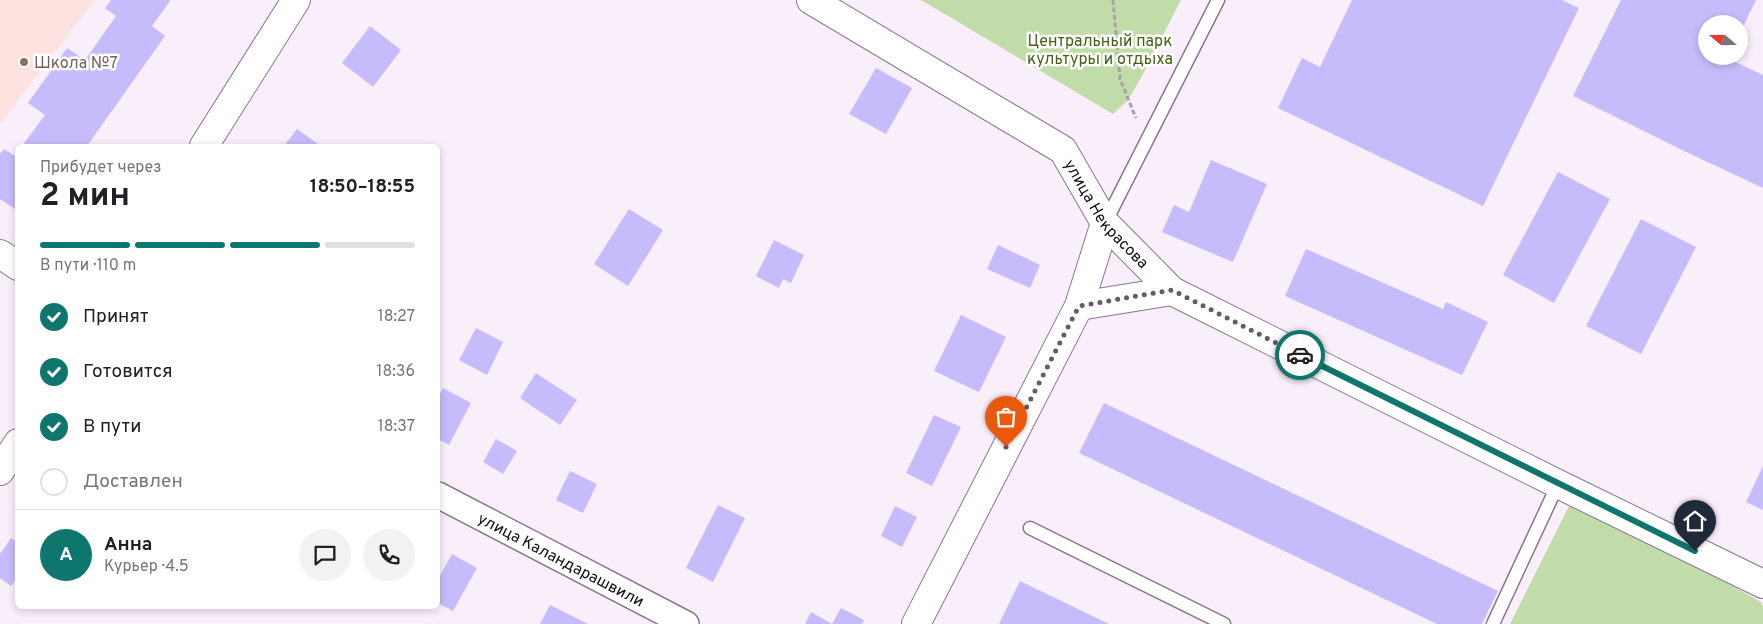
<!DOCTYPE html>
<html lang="ru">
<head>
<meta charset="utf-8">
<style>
	:root { --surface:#fff; --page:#f2f2f2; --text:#202124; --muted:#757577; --line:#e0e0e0; --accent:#0f766e }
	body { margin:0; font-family:Overpass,sans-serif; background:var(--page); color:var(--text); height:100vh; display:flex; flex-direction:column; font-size:19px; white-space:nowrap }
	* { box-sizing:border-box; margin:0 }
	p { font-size:16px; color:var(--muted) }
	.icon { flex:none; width:28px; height:28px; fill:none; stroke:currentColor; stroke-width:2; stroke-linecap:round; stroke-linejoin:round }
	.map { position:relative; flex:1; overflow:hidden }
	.side { position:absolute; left:15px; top:144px; width:425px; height:465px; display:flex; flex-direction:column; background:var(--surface); border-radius:8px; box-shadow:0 2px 8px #0003 }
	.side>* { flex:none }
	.needle { width:32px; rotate:290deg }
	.controls { position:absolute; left:1698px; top:15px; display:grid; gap:10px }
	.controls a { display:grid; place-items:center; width:50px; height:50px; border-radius:50%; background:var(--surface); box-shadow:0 2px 8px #0003; font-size:25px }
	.pin { position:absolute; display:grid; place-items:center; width:42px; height:42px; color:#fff; margin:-51px -21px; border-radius:50% 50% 50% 0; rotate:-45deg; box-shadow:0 0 5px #0007 }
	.pin .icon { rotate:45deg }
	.courier { position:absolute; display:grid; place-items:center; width:50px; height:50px; margin:-25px; border:4px solid #0f766e; border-radius:50%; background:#fff; color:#222; box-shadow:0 1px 6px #0007 }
	.head em { font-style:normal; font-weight:700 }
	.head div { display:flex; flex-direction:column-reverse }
	.head { display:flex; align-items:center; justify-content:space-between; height:85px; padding:0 25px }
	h1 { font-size:32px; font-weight:700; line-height:38px }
	.bar { display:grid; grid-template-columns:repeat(4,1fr); gap:8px 5px; align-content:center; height:60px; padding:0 25px }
	.bar i { height:6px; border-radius:4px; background:var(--line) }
	.bar .on { background:var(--accent) }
	.bar p { grid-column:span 4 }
	.line { display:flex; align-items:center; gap:12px; padding:0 25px; border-top:1px solid var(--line) }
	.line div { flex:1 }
	.round { display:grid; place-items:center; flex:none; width:52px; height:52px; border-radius:26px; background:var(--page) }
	ol { padding:0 25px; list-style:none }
	li { display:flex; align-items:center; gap:15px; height:55px }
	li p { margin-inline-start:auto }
	li .icon { padding:5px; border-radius:50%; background:var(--accent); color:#fff; stroke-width:4 }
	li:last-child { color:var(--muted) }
	li i { width:28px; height:28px; border:2px solid var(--line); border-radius:50% }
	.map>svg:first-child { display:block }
</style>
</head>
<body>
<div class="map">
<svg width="1763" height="624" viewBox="0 0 1763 624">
	<rect width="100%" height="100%" fill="#f9effb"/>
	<path fill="#fde2df" d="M0,0H95L0,124Z"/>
	<path fill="#c1dca9" d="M921,0H1181L1142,76L1128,100L1113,114Z
		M1574,496L1761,602L1763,607V624H1510Z"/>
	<path fill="#c7bcfb" d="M111,0H169L170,1L152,26L165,36L87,146H22L45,115L28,103L67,48L85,60L116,16L105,8Z
		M1352,0H1562L1579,8L1483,206L1278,108L1302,58L1320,67Z
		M1621,0H1756L1739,35V24H1706V56H1728L1727,58L1763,75V188L1682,150L1573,96Z
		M370,26L401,50L373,87L342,63Z
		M876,68L912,88L886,134L849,114Z
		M297,129L321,146H284Z
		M4,149L15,156L18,153V211L0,199V154Z
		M1211,160L1267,184L1233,262L1162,232L1174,205L1189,212Z
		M1558,172L1610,199L1554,303L1503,275Z
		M629,209L663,230L628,286L594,264Z
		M1641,219L1696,247L1641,354L1586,326Z
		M774,240L804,255L791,283L783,279L779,288L756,276Z
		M998,245L1040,265L1030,288L987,269Z
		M1306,249L1443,309L1446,302L1488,322L1462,375L1285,296Z
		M961,315L1006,337L979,392L934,371Z
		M476,328L503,342L487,375L459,360Z
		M536,373L577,400L560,425L520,398Z
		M443,388L471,403L449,445L438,439V398Z
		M1104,403L1498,591L1482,624H1437L1079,453Z
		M934,415L961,427L932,486L906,473Z
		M496,439L517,451L503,474L483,462Z
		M1763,466V510L1746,502Z
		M570,471L597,484L583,513L556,500Z
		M718,505L745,518L713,582L686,568Z
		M895,506L917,517L902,547L881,536Z
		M11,538L18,543V577L11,586L0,578V554Z
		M452,554L477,568L453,611L438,603V579Z
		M1020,581L1109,624H999Z
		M550,605L588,624H540Z
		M841,608L864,620L862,624H805L811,612L832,624Z"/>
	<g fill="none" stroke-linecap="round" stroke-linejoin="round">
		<defs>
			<path id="service" d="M1105,223L1218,0
				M1030,528L1224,624
				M1493,624L1558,484"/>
			<g id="minor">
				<path id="s1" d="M438,495L686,624"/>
			</g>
			<path id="tertiary" d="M1079,306L1172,291
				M0,471L18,443
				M916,624L1079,306L1105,223"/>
			<g id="secondary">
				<path id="s2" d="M811,0L1063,150L1105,223L1172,291L1558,484L1763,584"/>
				<path d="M204,146L296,0"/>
				<path d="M0,254L18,266"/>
			</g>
		</defs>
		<use href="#service" stroke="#8b7590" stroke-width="15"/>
		<use href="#minor" stroke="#8b7590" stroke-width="28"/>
		<use href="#tertiary" stroke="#8b7590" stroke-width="30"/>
		<use href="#secondary" stroke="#8b7590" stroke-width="30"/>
		<path stroke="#a9a0ab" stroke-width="3" stroke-dasharray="5 2.5" stroke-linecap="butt" d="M1113,0L1120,79L1136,118"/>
		<use href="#service" stroke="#fff" stroke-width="12"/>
		<use href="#minor" stroke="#fff" stroke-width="25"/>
		<use href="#tertiary" stroke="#fff" stroke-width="28"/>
		<use href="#secondary" stroke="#fff" stroke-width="28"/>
	</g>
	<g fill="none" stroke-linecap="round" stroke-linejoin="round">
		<path stroke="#655c67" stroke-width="5" stroke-dasharray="0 9" d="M1006,447L1079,306L1172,290L1300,355"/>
		<path stroke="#0f766e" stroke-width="6" d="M1300,355L1695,551"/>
	</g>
	<circle fill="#8d6e63" stroke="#fff" stroke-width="2" cx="24" cy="62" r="5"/>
	<g text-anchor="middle" stroke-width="5" stroke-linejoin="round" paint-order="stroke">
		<g font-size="16" fill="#416413" stroke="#fff">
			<text x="1100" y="46">Центральный парк<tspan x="1100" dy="18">культуры и отдыха</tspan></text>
		</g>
		<g font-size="16" fill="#785e54" stroke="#fff" text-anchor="start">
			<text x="34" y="68">Школа №7</text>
		</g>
		<g font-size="16" fill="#150d17" stroke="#fff">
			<text dy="6" stroke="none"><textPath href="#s2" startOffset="371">улица Некрасова</textPath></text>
			<text dy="6" stroke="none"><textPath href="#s1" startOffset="139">улица Каландарашвили</textPath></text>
		</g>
	</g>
</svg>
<div class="controls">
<a><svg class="needle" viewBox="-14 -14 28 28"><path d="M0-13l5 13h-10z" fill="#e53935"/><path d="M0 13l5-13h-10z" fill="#757577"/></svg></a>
</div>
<div class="pin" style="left:1006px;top:447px;background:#ea580c"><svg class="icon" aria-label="bag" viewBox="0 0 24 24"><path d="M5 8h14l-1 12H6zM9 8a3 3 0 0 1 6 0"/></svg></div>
<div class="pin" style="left:1695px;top:551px;background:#1f2937"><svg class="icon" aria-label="home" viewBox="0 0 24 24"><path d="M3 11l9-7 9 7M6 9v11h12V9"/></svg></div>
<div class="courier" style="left:1300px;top:355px"><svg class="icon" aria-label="car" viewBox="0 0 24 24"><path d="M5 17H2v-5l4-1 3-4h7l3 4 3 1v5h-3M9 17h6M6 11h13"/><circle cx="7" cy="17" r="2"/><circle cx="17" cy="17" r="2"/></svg></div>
<section class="side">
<div class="head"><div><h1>2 мин</h1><p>Прибудет через</p></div><em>18:50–18:55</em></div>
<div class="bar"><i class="on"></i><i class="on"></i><i class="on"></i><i></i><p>В пути · 110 m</p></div>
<ol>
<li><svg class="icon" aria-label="check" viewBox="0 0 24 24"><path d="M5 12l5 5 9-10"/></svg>Принят<p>18:27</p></li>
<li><svg class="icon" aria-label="check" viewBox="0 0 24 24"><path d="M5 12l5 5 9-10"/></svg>Готовится<p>18:36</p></li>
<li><svg class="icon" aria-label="check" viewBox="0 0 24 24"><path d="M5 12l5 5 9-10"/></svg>В пути<p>18:37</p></li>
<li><i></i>Доставлен</li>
</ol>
<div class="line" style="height:90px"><b class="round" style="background:var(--accent);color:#fff">А</b><div><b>Анна</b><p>Курьер · 4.5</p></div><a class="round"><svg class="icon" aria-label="chat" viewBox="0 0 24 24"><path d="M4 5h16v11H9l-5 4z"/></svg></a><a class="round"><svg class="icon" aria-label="phone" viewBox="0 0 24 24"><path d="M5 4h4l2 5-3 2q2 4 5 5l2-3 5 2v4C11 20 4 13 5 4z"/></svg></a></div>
</section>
</div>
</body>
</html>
